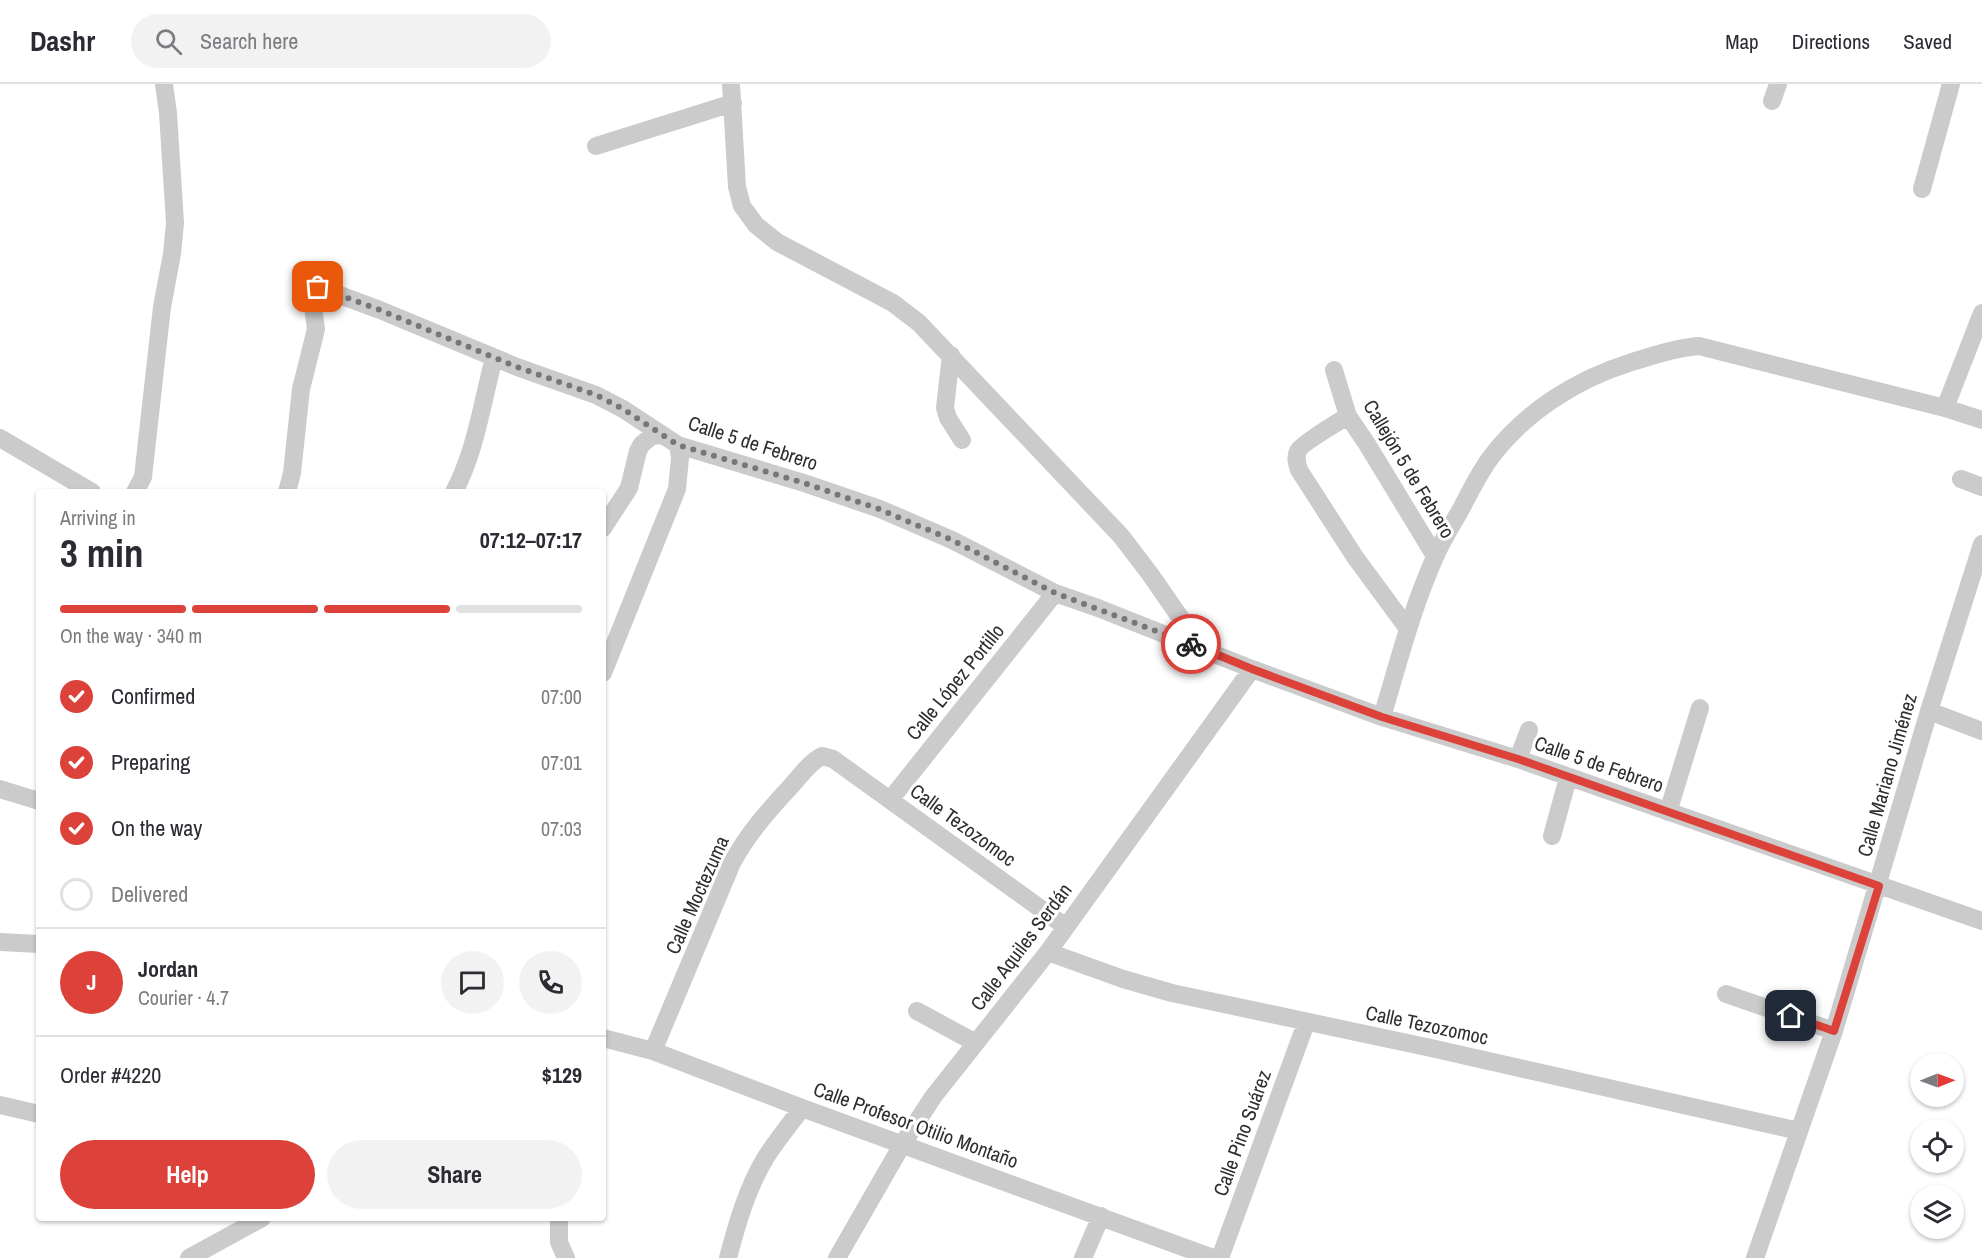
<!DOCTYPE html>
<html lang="en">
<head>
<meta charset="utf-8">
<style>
	:root { --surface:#fff; --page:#f2f2f3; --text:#2b2b33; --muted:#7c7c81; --line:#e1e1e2; --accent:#dc4239 }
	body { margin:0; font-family:"Archivo Narrow",sans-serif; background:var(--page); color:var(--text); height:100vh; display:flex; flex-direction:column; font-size:22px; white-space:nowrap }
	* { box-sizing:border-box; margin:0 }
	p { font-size:20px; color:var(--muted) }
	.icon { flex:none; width:33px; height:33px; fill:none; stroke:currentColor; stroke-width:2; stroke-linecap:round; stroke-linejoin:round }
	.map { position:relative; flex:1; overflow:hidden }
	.sheet { position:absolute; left:36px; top:405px; width:570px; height:732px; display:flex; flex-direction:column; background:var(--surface); border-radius:6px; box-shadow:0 2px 4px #0004 }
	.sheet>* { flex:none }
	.needle { width:39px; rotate:89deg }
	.buttons { position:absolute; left:1910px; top:969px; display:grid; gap:12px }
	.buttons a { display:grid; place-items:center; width:54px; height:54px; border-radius:50%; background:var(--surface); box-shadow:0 2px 4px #0004; font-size:30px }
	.pin { position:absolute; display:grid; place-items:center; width:51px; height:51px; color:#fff; margin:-26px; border-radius:12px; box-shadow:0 3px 9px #0006 }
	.courier { position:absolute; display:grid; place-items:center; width:60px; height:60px; margin:-30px; border:4px solid #dc4239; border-radius:50%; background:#fff; color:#222; box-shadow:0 2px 8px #0007 }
	.overview em { font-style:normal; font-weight:700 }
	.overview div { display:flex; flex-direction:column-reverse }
	.overview { display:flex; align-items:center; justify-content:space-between; height:102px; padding:0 24px }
	h1 { font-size:39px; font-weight:700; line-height:45px }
	.bar { display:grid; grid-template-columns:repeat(4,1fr); gap:9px 6px; align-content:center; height:72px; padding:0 24px }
	.bar i { height:8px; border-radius:4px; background:var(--line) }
	.bar .active { background:var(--accent) }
	.bar p { grid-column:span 4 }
	.line { display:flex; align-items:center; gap:15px; padding:0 24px; border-top:2px solid var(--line) }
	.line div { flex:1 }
	.round { display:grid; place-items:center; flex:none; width:63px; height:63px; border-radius:32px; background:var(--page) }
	ol { padding:0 24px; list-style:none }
	li { display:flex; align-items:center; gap:18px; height:66px }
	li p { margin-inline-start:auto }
	li .icon { padding:6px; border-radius:50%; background:var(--accent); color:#fff; stroke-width:4 }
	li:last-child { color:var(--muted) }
	li i { width:33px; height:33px; border:3px solid var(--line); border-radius:50% }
	.action { display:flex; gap:12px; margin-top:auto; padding:12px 24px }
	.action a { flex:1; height:69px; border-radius:36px; background:var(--accent); color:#fff; font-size:24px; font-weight:700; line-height:69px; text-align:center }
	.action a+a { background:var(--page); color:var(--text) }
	header { display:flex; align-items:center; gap:36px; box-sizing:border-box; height:84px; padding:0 30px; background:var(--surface); border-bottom:2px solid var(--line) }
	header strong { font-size:28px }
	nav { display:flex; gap:33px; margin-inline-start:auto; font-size:21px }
	.search { width:420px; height:54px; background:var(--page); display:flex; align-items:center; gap:15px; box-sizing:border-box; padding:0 21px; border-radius:33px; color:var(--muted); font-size:22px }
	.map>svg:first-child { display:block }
</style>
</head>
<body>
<header>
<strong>Dashr</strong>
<div class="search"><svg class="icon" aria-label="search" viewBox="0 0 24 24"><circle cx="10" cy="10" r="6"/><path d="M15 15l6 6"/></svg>Search here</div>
<nav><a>Map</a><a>Directions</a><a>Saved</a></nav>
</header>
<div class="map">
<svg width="1982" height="1174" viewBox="0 0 1982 1174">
	<rect width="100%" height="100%" fill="#fff"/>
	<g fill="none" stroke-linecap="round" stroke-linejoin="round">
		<path stroke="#cbcbcb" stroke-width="18" d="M731,0L737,103L742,122L756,141L777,158L893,219L919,239L1121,452L1150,490L1202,565
			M1772,17L1778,0
			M596,62L733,19
			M1922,105L1951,0
			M951,271L945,324L948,334L962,356
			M1334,286L1348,332L1367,360L1435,472
			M1945,324L1982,229
			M1348,332C1338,338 1301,360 1298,367C1295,374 1297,380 1299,386L1355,473L1408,545
			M0,354L92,408
			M1961,395L1982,403
			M135,408L143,393L162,223L172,170L175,139L168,29L164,0
			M287,408L292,389L301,305L316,245L312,215L315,204L318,203L380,226L517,283L596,311L623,325L678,361L804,399L880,425L952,456L1055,509L1098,524L1252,585L1382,633L1518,675L1982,837
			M454,408C476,366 482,319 494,274
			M603,444L629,404L638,367L642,360L652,352L663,351
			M603,589L677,405L680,374L678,361
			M1929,627L1982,647
			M1382,633C1398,580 1412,524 1435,473C1442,456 1452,441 1461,425C1470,408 1479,389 1491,373C1526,327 1577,295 1632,278C1655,271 1676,264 1699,262L1945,324L1982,336
			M1518,675L1529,646
			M0,705L39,717
			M890,716L1055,509
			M1668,728L1700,624
			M1552,752L1568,694
			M0,858L39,860
			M1048,868L1123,895L1172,909L1431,964L1799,1047
			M1726,910L1834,947
			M917,927L976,959
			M603,954L653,967L802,1024L1213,1174
			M653,967L732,779C748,749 769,726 792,701C801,691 810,678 822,672L833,675L1066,843
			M0,1021L39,1030
			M559,1134V1158L566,1174
			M189,1174L262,1134
			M728,1174C737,1140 747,1104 766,1073C777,1056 790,1040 802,1024
			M837,1174L902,1061L933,1013L1048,868L1252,585
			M1083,1174L1101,1132
			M1220,1174L1306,939
			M1755,1174L1834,947L1929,627L1982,460"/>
	</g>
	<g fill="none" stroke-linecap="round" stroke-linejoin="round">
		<path stroke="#777" stroke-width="6" stroke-dasharray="0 10.8" d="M318,203L380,226L517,283L596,311L623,325L678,361L804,399L879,425L952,456L1055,509L1191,560"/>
		<path stroke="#dc4239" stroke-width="8" d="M1191,560L1252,585L1382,633L1518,675L1879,802L1834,947L1791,932"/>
	</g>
	<g text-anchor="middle" stroke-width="6" stroke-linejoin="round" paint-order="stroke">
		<g font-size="20" fill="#2e2e2e" stroke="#fff">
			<text transform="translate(753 359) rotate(18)" y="7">Calle 5 de Febrero</text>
			<text transform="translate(1409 385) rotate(59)" y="7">Callejón 5 de Febrero</text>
			<text transform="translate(955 598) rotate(-51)" y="7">Calle López Portillo</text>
			<text transform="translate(1599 680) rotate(19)" y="7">Calle 5 de Febrero</text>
			<text transform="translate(1887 691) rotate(-74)" y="7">Calle Mariano Jiménez</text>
			<text transform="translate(963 741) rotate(36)" y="7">Calle Tezozomoc</text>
			<text transform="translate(697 811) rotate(-66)" y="7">Calle Moctezuma</text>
			<text transform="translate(1021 863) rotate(-53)" y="7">Calle Aquiles Serdán</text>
			<text transform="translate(1427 941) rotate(12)" y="7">Calle Tezozomoc</text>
			<text transform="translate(916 1041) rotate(20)" y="7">Calle Profesor Otilio Montaño</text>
			<text transform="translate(1242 1049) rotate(-70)" y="7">Calle Pino Suárez</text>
		</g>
	</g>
</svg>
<div class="buttons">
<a><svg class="needle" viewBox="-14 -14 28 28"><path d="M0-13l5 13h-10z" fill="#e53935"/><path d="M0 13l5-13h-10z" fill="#7c7c81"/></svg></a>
<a><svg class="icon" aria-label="locate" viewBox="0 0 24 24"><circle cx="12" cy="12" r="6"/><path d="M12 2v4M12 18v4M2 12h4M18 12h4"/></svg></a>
<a><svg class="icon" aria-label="layers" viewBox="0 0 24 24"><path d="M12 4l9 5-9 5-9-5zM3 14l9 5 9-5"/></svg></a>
</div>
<div class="pin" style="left:318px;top:203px;background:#ea580c"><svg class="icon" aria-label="bag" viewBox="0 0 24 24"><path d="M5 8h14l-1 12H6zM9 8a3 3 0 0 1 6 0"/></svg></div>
<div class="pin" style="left:1791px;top:932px;background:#1f2937"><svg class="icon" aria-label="home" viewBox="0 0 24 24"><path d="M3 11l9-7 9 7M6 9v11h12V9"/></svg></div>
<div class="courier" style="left:1191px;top:560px"><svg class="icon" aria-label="bike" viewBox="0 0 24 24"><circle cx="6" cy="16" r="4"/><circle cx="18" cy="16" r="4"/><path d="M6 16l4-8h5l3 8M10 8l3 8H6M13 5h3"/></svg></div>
<section class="sheet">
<div class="overview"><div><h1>3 min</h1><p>Arriving in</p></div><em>07:12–07:17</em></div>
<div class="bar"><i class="active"></i><i class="active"></i><i class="active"></i><i></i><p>On the way · 340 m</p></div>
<ol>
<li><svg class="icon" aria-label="check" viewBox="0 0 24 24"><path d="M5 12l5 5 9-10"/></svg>Confirmed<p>07:00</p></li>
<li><svg class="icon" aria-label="check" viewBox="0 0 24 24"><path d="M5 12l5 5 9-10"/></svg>Preparing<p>07:01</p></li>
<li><svg class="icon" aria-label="check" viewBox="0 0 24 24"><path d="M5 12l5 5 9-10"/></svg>On the way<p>07:03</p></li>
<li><i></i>Delivered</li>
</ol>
<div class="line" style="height:108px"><b class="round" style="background:var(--accent);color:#fff">J</b><div><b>Jordan</b><p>Courier · 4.7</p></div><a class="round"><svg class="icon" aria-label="chat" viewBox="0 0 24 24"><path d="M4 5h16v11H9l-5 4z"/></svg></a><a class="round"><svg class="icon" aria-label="phone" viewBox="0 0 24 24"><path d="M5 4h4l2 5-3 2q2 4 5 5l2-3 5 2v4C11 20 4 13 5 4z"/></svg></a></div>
<div class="line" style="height:78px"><div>Order #4220</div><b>$129</b></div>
<div class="action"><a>Help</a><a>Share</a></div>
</section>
</div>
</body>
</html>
